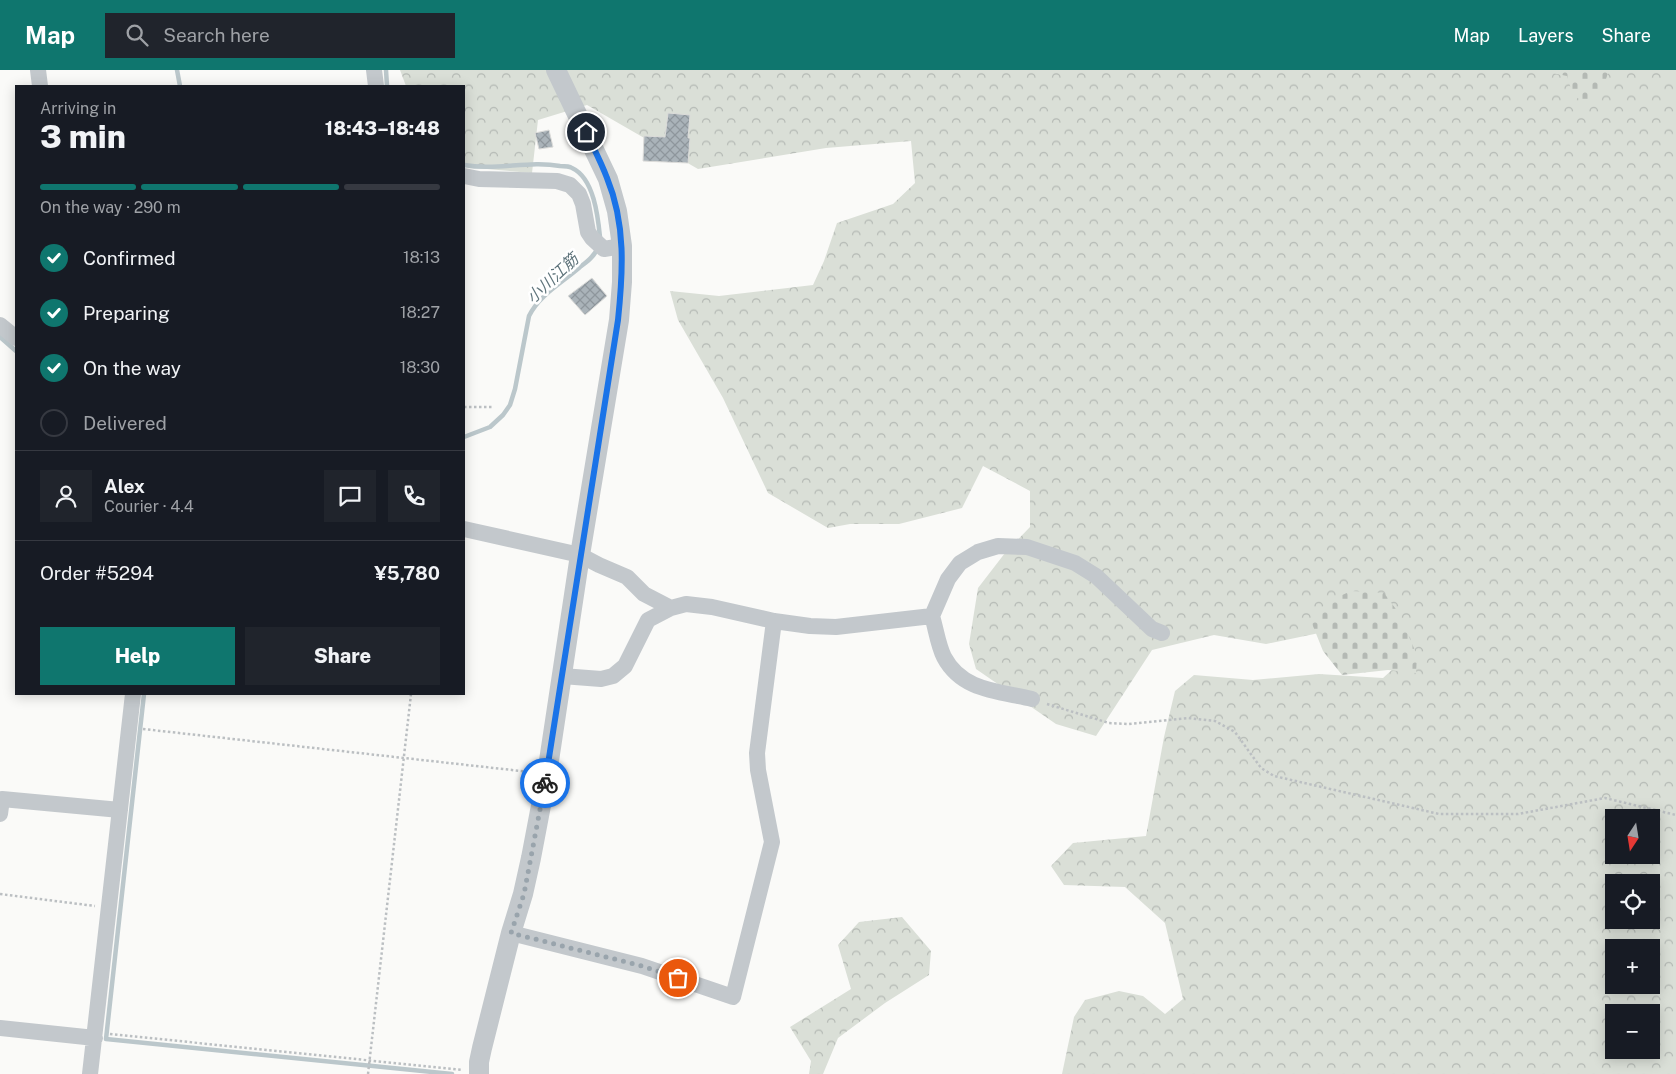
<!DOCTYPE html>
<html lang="en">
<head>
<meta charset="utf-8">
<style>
	:root { --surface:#171b24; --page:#20242c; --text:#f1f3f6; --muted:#9ea1a6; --line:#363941; --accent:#0f766e }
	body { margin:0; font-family:"Public Sans","Noto Sans JP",sans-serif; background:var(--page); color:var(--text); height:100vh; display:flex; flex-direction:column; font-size:19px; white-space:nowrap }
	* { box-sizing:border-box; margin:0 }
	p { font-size:16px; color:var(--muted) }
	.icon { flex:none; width:28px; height:28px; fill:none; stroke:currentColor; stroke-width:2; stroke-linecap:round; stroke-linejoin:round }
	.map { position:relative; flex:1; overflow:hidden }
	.side { position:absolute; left:15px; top:15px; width:450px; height:610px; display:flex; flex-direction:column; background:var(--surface); border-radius:0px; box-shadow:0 2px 12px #0003 }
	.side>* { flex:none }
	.needle { width:32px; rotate:192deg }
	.fabs { position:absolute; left:1605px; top:739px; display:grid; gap:10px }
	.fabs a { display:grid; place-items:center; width:55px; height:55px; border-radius:0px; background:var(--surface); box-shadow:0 2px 12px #0003; font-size:25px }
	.pin { position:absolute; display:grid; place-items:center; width:42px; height:42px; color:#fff; margin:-21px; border:2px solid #fff; border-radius:50%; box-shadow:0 1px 5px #0007 }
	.courier { position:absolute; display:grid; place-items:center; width:50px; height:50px; margin:-25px; border:4px solid #1a73e8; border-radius:50%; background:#fff; color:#222; box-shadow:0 1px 6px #0007 }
	.overview em { font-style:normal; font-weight:800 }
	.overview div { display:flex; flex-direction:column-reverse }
	.overview { display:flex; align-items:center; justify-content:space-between; height:85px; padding:0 25px }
	h1 { font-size:32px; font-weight:800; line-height:38px }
	.bar { display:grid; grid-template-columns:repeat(4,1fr); gap:8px 5px; align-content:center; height:60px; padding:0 25px }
	.bar i { height:6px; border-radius:4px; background:var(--line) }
	.bar .on { background:var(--accent) }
	.bar p { grid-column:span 4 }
	.line { display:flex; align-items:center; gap:12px; padding:0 25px; border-top:1px solid var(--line) }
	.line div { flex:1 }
	.round { display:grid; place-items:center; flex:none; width:52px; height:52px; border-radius:0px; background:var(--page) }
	ol { padding:0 25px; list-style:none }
	li { display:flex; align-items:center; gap:15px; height:55px }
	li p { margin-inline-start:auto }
	li .icon { padding:5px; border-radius:50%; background:var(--accent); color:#fff; stroke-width:4 }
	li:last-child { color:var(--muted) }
	li i { width:28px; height:28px; border:2px solid var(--line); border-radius:50% }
	.primary-button { display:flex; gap:10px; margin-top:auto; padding:10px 25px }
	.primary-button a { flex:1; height:58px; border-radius:0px; background:var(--accent); color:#fff; font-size:20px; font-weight:800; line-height:58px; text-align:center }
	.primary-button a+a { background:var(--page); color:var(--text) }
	header { display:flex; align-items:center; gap:30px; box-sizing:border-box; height:70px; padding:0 25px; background:var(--accent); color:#fff }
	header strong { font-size:24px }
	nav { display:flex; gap:28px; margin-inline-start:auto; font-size:18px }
	.search { width:350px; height:45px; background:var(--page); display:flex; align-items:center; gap:12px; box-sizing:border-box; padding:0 18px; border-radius:0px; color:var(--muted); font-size:19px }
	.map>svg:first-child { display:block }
</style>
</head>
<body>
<header>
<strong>Map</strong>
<div class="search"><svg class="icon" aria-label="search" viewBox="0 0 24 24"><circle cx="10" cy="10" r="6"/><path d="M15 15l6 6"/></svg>Search here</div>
<nav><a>Map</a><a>Layers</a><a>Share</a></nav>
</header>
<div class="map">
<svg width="1676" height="1004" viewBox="0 0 1676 1004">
	<defs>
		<pattern id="forest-crowns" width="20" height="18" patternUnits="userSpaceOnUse" patternTransform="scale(1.25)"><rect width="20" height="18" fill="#dadfd7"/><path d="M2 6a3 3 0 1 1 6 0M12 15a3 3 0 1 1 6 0" fill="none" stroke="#b4b9b4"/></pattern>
		<pattern id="cemetery-stones" width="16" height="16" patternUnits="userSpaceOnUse" patternTransform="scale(1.25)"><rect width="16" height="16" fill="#dadfd7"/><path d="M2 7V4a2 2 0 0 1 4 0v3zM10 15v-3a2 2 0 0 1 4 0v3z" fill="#b4b9b4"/></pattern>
		<pattern id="building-cross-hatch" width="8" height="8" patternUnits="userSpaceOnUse" patternTransform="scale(1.25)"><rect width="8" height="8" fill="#aab3b9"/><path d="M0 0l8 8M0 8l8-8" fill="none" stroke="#8e969c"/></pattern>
	</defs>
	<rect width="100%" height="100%" fill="#fafaf8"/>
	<path fill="url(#forest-crowns)" fill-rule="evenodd" d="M400,0H1676V1004H1062L1074,947L1085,930L1119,921L1143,926L1165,944L1183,929L1165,853L1125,817L1064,815L1051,796L1073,773L1146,766L1164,667L1175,621L1194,605L1253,610L1319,604L1383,608L1404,589L1348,557L1266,574L1214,565L1152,580L1096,666L1056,654L976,599L969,574L978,518L1005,483L1030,457V421L983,396L962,438L899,454H850L828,458L768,423L723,328L678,250L670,221L719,226L813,215L824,191L837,153L893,134L915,113L911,71L826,78L698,99L587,35L538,50L532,103L464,97V16H406ZM1614,748H1651V785H1614ZM1614,812H1651V850H1614ZM1614,878H1651V915H1614ZM1614,942H1651V980H1614Z
		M902,847L931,881L929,905L885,933L838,968L823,1004H809L811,991L790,957L851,919L838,875L859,852Z"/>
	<path fill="url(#cemetery-stones)" d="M1537,0H1609L1600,27L1585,33L1573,25L1567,6Z
		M1351,521L1384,523L1398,542L1417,585L1416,603L1388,600L1342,605L1323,581L1311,551L1327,532Z"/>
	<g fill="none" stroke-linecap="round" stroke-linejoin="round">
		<path stroke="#bbc7cb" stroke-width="4.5" d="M177,0L180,16
			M386,0L387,16
			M464,95C496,101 529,90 560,96C564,96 569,96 572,98C594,108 598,147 600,167
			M0,267L16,281
			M464,367L490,357L503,345L510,335L515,319L529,246C539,225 563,212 580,197C587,192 595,186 598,177
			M144,624L106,969L452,1004"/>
	</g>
	<path fill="url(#building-cross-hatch)" stroke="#dcdcda" d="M668,43L690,45L688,68H690L688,93L643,91L644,66L665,67Z
		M549,60L553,77L539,79L535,63Z
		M592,208L607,226L585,245L568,226Z"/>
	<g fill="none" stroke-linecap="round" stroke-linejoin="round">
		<path stroke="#bbbfc2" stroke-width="2.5" stroke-dasharray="2.5 2.5" stroke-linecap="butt" d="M464,337H493
			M1047,634L1109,653L1128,654L1188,648L1215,651L1235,662L1261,698L1274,706L1439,744H1518L1605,728L1676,745
			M143,659L530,702
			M0,824L95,836
			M110,964L463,1000
			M368,1004L411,624"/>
		<path stroke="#c3c8cc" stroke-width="16" d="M38,0L40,16
			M374,0L376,16
			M464,106L479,109L557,111L570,115L579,124L583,134L588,162L592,168L604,179L622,176
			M0,255L16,268
			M464,459L580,485L599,495L627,507L644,524L671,538
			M932,546L948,509L960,493L978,482L998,476L1027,477L1075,493L1096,506L1152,559L1162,563
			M562,606L601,609L613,606L625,596L648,550L671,538L686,534L712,537L774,551L810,556L836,557L932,546C936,559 938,575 944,587C962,621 998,621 1032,629
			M0,744L2,729L120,740
			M511,863L642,896L733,927L772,772L758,700L757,683L774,551
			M0,958L95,968
			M90,1004L133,624"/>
		<path stroke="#c3c8cc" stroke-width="20" d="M479,1004V992L482,978L511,863L523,824L531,788L547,704L580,485L619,250L622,212V176L617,141L608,109L556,0"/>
	</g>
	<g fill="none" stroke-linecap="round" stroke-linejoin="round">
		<path stroke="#99a4ac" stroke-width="5" stroke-dasharray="0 9" d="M545,713L524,824L511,863L642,896L678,908"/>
		<path stroke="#1a73e8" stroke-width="6" d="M545,713L618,250C623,202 626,154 607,108C601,92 593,77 586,62"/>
	</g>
	<g text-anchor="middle" stroke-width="5" stroke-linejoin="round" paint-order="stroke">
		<g font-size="16" font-style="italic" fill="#60757c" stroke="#fff">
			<text transform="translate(552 208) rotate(-43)" y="6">小川江筋</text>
		</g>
	</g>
</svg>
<div class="fabs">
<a><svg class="needle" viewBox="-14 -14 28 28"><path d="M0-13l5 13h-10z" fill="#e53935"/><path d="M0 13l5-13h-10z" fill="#9ea1a6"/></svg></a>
<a><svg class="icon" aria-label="locate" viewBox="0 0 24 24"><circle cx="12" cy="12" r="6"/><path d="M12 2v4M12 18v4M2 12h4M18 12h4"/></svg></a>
<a>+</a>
<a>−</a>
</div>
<div class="pin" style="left:678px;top:908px;background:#ea580c"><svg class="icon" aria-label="bag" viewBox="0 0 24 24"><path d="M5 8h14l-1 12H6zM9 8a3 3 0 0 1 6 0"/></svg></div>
<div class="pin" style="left:586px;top:62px;background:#1f2937"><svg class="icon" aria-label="home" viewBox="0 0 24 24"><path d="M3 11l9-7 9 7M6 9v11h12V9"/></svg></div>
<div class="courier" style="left:545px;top:713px"><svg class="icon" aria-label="bike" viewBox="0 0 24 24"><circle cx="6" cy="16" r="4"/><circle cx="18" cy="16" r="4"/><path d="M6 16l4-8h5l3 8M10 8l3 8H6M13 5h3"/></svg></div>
<section class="side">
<div class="overview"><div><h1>3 min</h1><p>Arriving in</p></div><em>18:43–18:48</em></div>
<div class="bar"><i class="on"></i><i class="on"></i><i class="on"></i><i></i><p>On the way · 290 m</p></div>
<ol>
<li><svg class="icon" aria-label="check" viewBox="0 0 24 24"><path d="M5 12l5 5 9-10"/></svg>Confirmed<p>18:13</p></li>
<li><svg class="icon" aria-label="check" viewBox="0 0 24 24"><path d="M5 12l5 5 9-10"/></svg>Preparing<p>18:27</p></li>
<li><svg class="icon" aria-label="check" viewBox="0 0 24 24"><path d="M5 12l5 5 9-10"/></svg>On the way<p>18:30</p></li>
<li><i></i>Delivered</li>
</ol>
<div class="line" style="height:90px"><a class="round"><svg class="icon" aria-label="person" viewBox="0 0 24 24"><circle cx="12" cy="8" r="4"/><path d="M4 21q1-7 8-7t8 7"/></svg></a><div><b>Alex</b><p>Courier · 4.4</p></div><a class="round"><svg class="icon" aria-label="chat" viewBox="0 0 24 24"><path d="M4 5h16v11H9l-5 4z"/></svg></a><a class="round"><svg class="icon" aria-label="phone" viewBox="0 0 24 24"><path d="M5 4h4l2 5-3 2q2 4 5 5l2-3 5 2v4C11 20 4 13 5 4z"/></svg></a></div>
<div class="line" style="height:65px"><div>Order #5294</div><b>¥5,780</b></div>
<div class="primary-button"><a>Help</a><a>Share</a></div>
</section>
</div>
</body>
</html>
